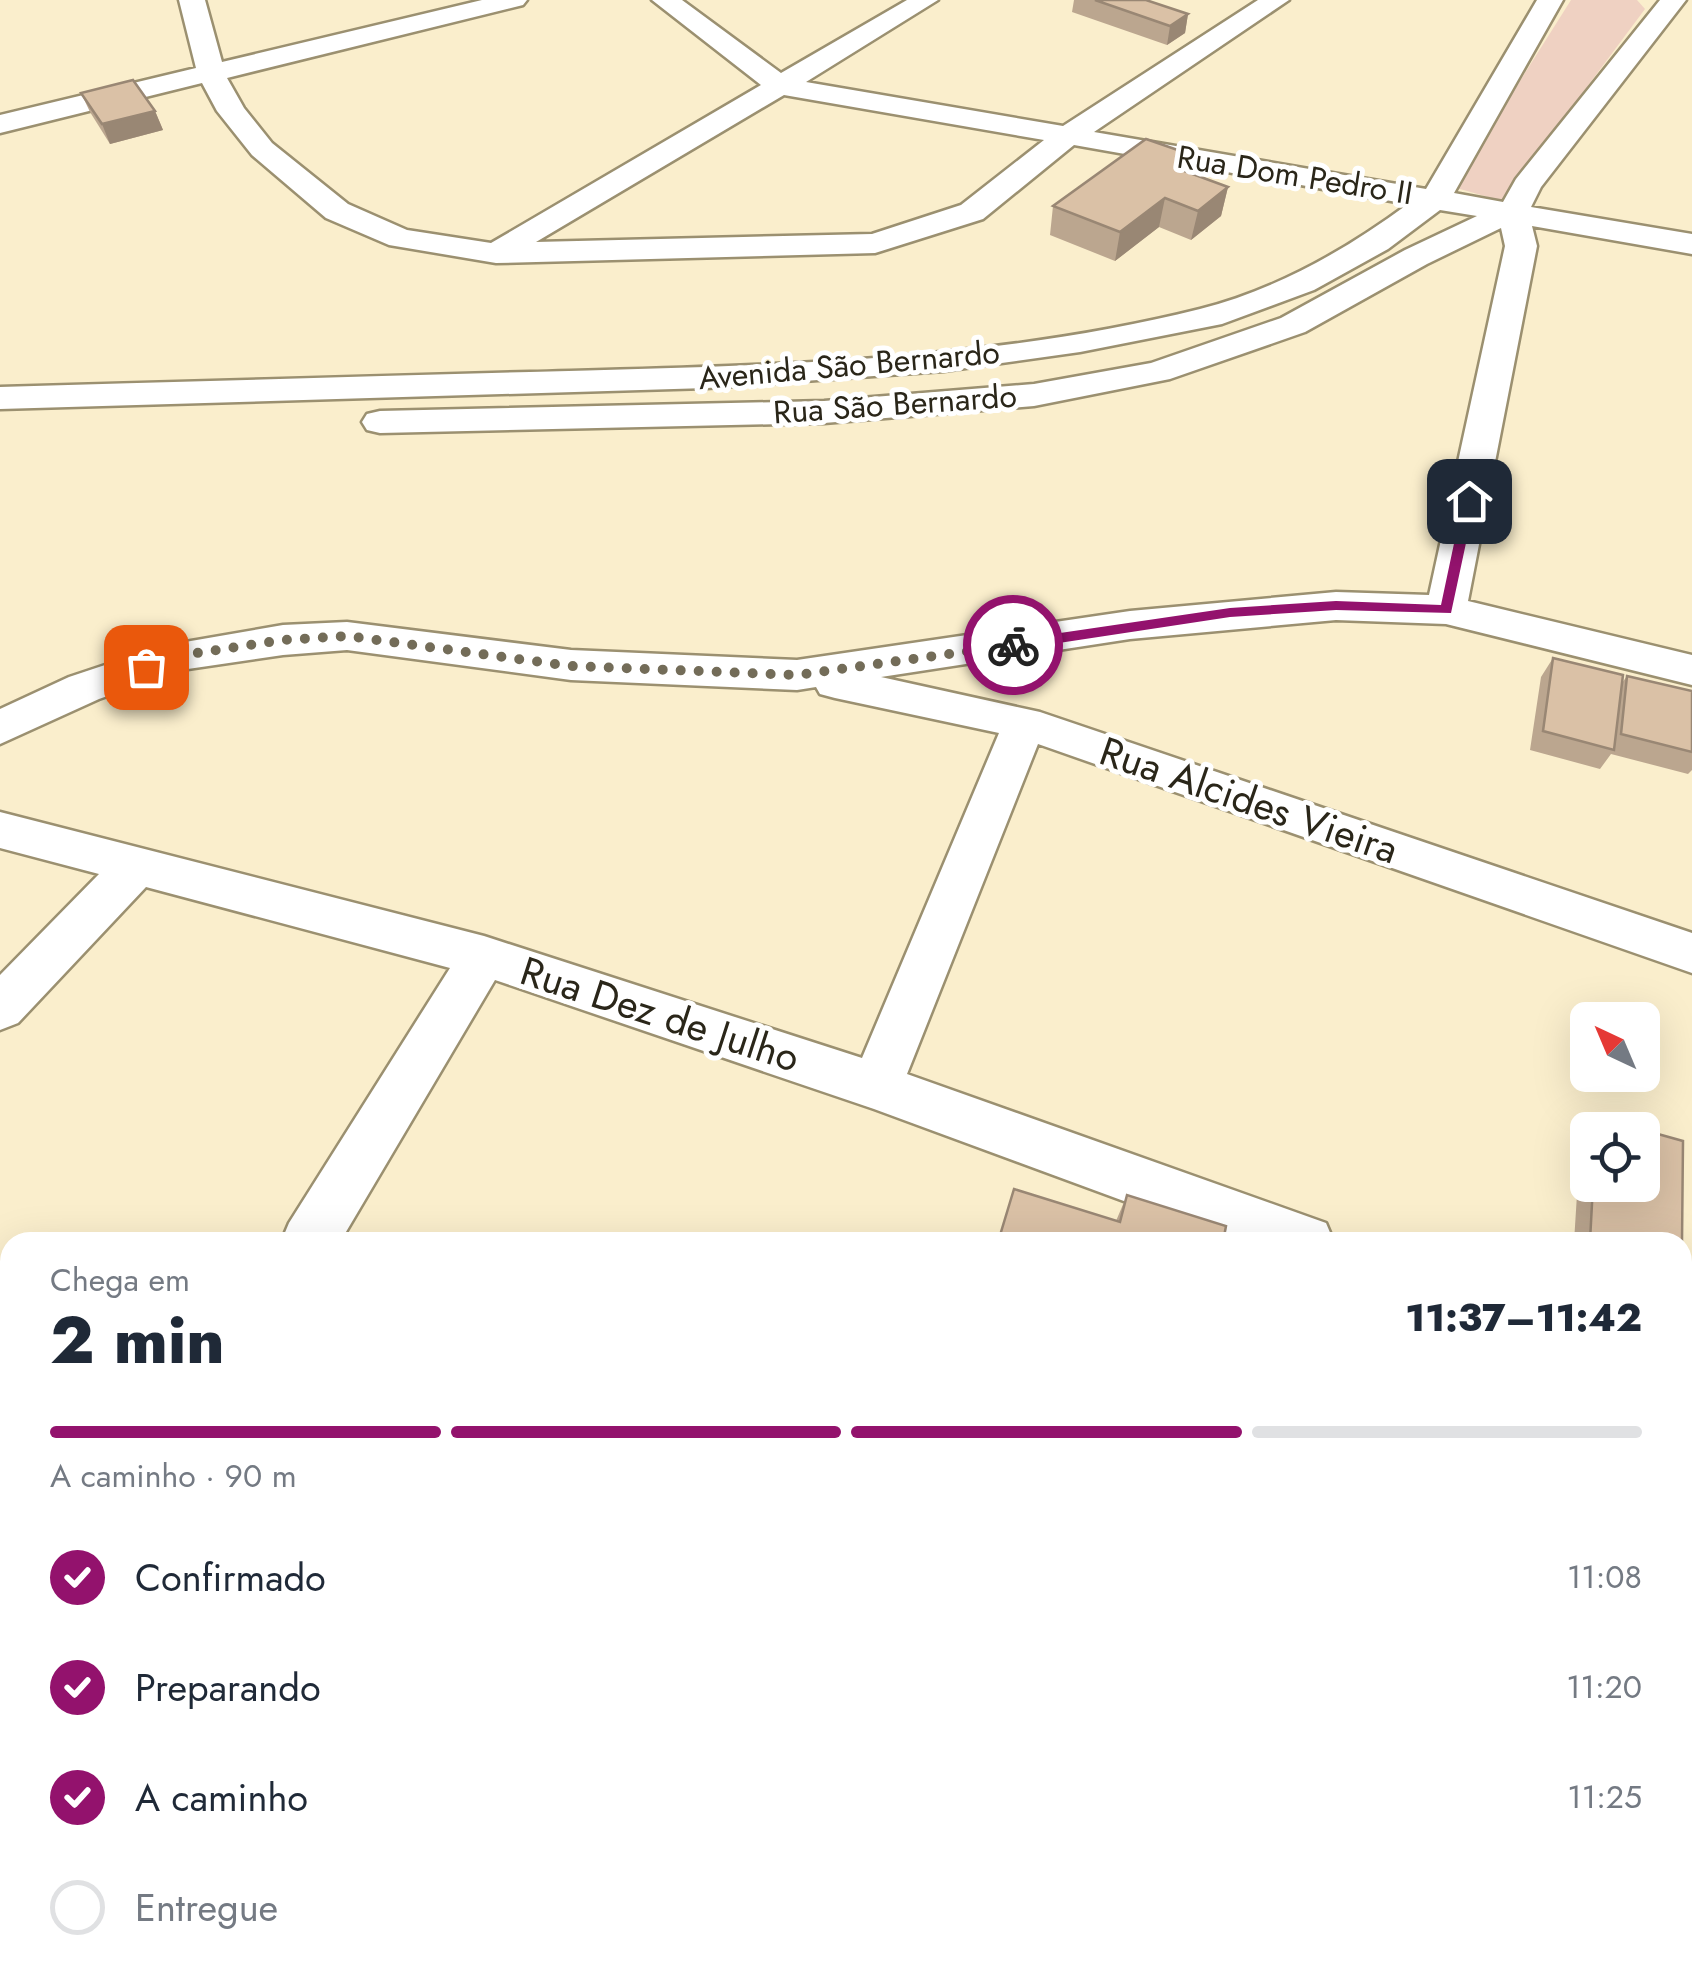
<!DOCTYPE html>
<html lang="pt">
<head>
<meta charset="utf-8">
<style>
	:root { --surface:#fff; --page:#f2f2f3; --text:#1f2937; --muted:#747a83; --line:#e0e1e3; --accent:#93126d }
	body { margin:0; font-family:Jost,sans-serif; background:var(--page); color:var(--text); height:100vh; display:flex; flex-direction:column; font-size:38px; white-space:nowrap }
	* { box-sizing:border-box; margin:0 }
	p { font-size:32px; color:var(--muted) }
	.icon { flex:none; width:55px; height:55px; fill:none; stroke:currentColor; stroke-width:2; stroke-linecap:round; stroke-linejoin:round }
	.map { position:relative; flex:1; overflow:hidden }
	.details { position:absolute; left:0px; top:1232px; width:1692px; height:752px; display:flex; flex-direction:column; background:var(--surface); border-radius:30px 30px 0 0; box-shadow:0 10px 40px #0002 }
	.details>* { flex:none }
	.needle { width:65px; rotate:316deg }
	.controls { position:absolute; left:1570px; top:1002px; display:grid; gap:20px }
	.controls a { display:grid; place-items:center; width:90px; height:90px; border-radius:15px; background:var(--surface); box-shadow:0 10px 40px #0002; font-size:50px }
	.pin { position:absolute; display:grid; place-items:center; width:85px; height:85px; color:#fff; margin:-42px; border-radius:20px; box-shadow:0 5px 15px #0006 }
	.courier { position:absolute; display:grid; place-items:center; width:100px; height:100px; margin:-50px; border:8px solid #93126d; border-radius:50%; background:#fff; color:#222; box-shadow:0 2px 12px #0007 }
	.overview em { font-style:normal; font-weight:800 }
	.overview div { display:flex; flex-direction:column-reverse }
	.overview { display:flex; align-items:center; justify-content:space-between; height:170px; padding:0 50px }
	h1 { font-size:65px; font-weight:800; line-height:75px }
	.bar { display:grid; grid-template-columns:repeat(4,1fr); gap:15px 10px; align-content:center; height:120px; padding:0 50px }
	.bar i { height:12px; border-radius:8px; background:var(--line) }
	.bar .on { background:var(--accent) }
	.bar p { grid-column:span 4 }
	ol { padding:0 50px; list-style:none }
	li { display:flex; align-items:center; gap:30px; height:110px }
	li p { margin-inline-start:auto }
	li .icon { padding:10px; border-radius:50%; background:var(--accent); color:#fff; stroke-width:4 }
	li:last-child { color:var(--muted) }
	li i { width:55px; height:55px; border:5px solid var(--line); border-radius:50% }
	.map>svg:first-child { display:block }
</style>
</head>
<body>
<div class="map">
<svg width="1692" height="1984" viewBox="0 0 1692 1984">
	<rect width="100%" height="100%" fill="#faeecc"/>
	<path fill="#efd1c2" d="M1571,0H1637L1645,9L1502,201L1453,187Z"/>
	<g fill="none" stroke-linecap="round" stroke-linejoin="round">
		<defs>
			<path id="minor" d="M179,0H205L222,62L482,0H527L523,5L227,78L244,108L272,143L348,204L407,230L491,243L761,85L652,0H682L781,73L907,0H938L806,82L1063,126L1258,0H1289L1094,132L1426,189L1537,0H1563L1454,193L1503,202L1516,179L1660,0H1686L1541,187L1531,207L1692,234V254L1532,226L1537,246L1468,601L1692,655V685L1446,624L1336,620L1130,639L881,677L1040,712L1692,933V973L1038,744L907,1074L1326,1223L1334,1242H1235L874,1109L495,980L340,1242H281L289,1223L450,968L146,887L18,1023L0,1030V975L99,874L0,848V812L484,936L862,1058L999,733L835,698L820,694L816,687L797,690L571,680L347,650L283,655L181,670L99,699L0,744V709L69,677L162,646L283,625L347,622L571,650L797,660L1130,611L1336,592L1429,595L1505,246L1501,228L1427,264L1305,332L1170,379L1034,406L824,423L380,433L367,430L362,422L367,414L380,411L824,401L1034,384L1151,363L1281,318L1405,250L1477,216L1440,210L1388,249L1314,290L1222,324L1080,352L944,371L707,388L0,409V387C177,382 353,377 530,372C750,366 985,363 1200,309C1275,290 1346,250 1408,204L1074,145L983,219L875,253L496,263L389,245L326,218L252,155L217,111L202,83L0,133V115L196,68ZM784,95L1044,140L961,205L872,234L536,242Z
				M1682,1332L1692,1334V1394L1682,1391Z
				M10,1695V1776L0,1780V1699Z
				M1143,1975H1217L1215,1984H1141Z"/>
		</defs>
		<use href="#minor" stroke="#9b9070" stroke-width="5"/>
		<use href="#minor" fill="#fff" fill-rule="evenodd"/>
	</g>
	<path fill="#bba68f" fill-rule="evenodd" d="M1074,0H1146L1188,14L1185,33L1167,45L1072,12Z
		M81,93L155,111L163,130L110,144L90,112Z
		M1195,156L1191,173L1228,187L1221,216L1191,240L1159,227L1115,261L1050,235L1053,206Z
		M1553,658L1622,683L1627,676L1692,691V770L1688,774L1611,754L1600,769L1530,750L1541,677Z
		M1597,1117L1683,1141L1682,1242H1574L1581,1131ZM1588,1130H1642V1185H1588Z
		M1127,1195L1223,1242L1116,1221Z"/>
	<path fill="#998774" d="M1188,14L1185,33L1167,45L1170,26Z
		M155,111L163,130L110,144L102,124Z
		M1195,156L1189,185L1179,169Z
		M1228,187L1221,216L1191,240L1198,211Z
		M1165,198L1159,227L1115,261L1120,232Z
		M696,1975H701L698,1984H693Z"/>
	<path fill="#dac1a6" stroke="#998774" stroke-width="2.5" d="M1095,0H1146L1188,14L1170,26Z
		M133,80L155,111L102,124L81,93Z
		M1146,139L1195,156L1179,169L1228,187L1198,211L1165,198L1120,232L1053,206Z
		M1553,658L1623,675L1614,750L1543,731Z
		M1627,676L1692,691V752L1621,734Z
		M1597,1117L1683,1141L1682,1242L1590,1241L1593,1185H1642V1130H1596Z
		M1014,1189L1120,1222L1127,1195L1226,1226L1223,1242H998Z
		M344,1975H696L693,1984H340Z
		M831,1975H1072L1069,1984H828Z"/>
	<path fill="#93126d" d="M1469,497L1475,501L1451,613L1336,610L1230,617L1013,650L1006,645L1013,640L1230,608L1336,601L1441,605L1463,501Z"/>
	<g fill="none" stroke-linecap="round" stroke-linejoin="round">
		<path stroke="#736c58" stroke-width="10" stroke-dasharray="0 18" d="M146,667L177,656L283,640L347,636L570,666L798,675L1013,645"/>
	</g>
	<g text-anchor="middle" stroke-width="10" stroke-linejoin="round" paint-order="stroke">
		<g font-size="32" fill="#2a2619" stroke="#fff">
			<text transform="translate(1295 175) rotate(9)" y="11">Rua Dom Pedro II</text>
			<text transform="translate(849 365) rotate(-5)" y="11">Avenida São Bernardo</text>
			<text transform="translate(895 404) rotate(-4)" y="11">Rua São Bernardo</text>
		</g>
		<g font-size="40" fill="#2a2619" stroke="#fff">
			<text transform="translate(1249 800) rotate(19)" y="14">Rua Alcides Vieira</text>
			<text transform="translate(660 1014) rotate(18)" y="14">Rua Dez de Julho</text>
		</g>
	</g>
</svg>
<div class="controls">
<a><svg class="needle" viewBox="-14 -14 28 28"><path d="M0-13l5 13h-10z" fill="#e53935"/><path d="M0 13l5-13h-10z" fill="#747a83"/></svg></a>
<a><svg class="icon" aria-label="locate" viewBox="0 0 24 24"><circle cx="12" cy="12" r="6"/><path d="M12 2v4M12 18v4M2 12h4M18 12h4"/></svg></a>
</div>
<div class="pin" style="left:146px;top:667px;background:#ea580c"><svg class="icon" aria-label="bag" viewBox="0 0 24 24"><path d="M5 8h14l-1 12H6zM9 8a3 3 0 0 1 6 0"/></svg></div>
<div class="pin" style="left:1469px;top:501px;background:#1f2937"><svg class="icon" aria-label="home" viewBox="0 0 24 24"><path d="M3 11l9-7 9 7M6 9v11h12V9"/></svg></div>
<div class="courier" style="left:1013px;top:645px"><svg class="icon" aria-label="bike" viewBox="0 0 24 24"><circle cx="6" cy="16" r="4"/><circle cx="18" cy="16" r="4"/><path d="M6 16l4-8h5l3 8M10 8l3 8H6M13 5h3"/></svg></div>
<section class="details">
<div class="overview"><div><h1>2 min</h1><p>Chega em</p></div><em>11:37–11:42</em></div>
<div class="bar"><i class="on"></i><i class="on"></i><i class="on"></i><i></i><p>A caminho · 90 m</p></div>
<ol>
<li><svg class="icon" aria-label="check" viewBox="0 0 24 24"><path d="M5 12l5 5 9-10"/></svg>Confirmado<p>11:08</p></li>
<li><svg class="icon" aria-label="check" viewBox="0 0 24 24"><path d="M5 12l5 5 9-10"/></svg>Preparando<p>11:20</p></li>
<li><svg class="icon" aria-label="check" viewBox="0 0 24 24"><path d="M5 12l5 5 9-10"/></svg>A caminho<p>11:25</p></li>
<li><i></i>Entregue</li>
</ol>
</section>
</div>
</body>
</html>
